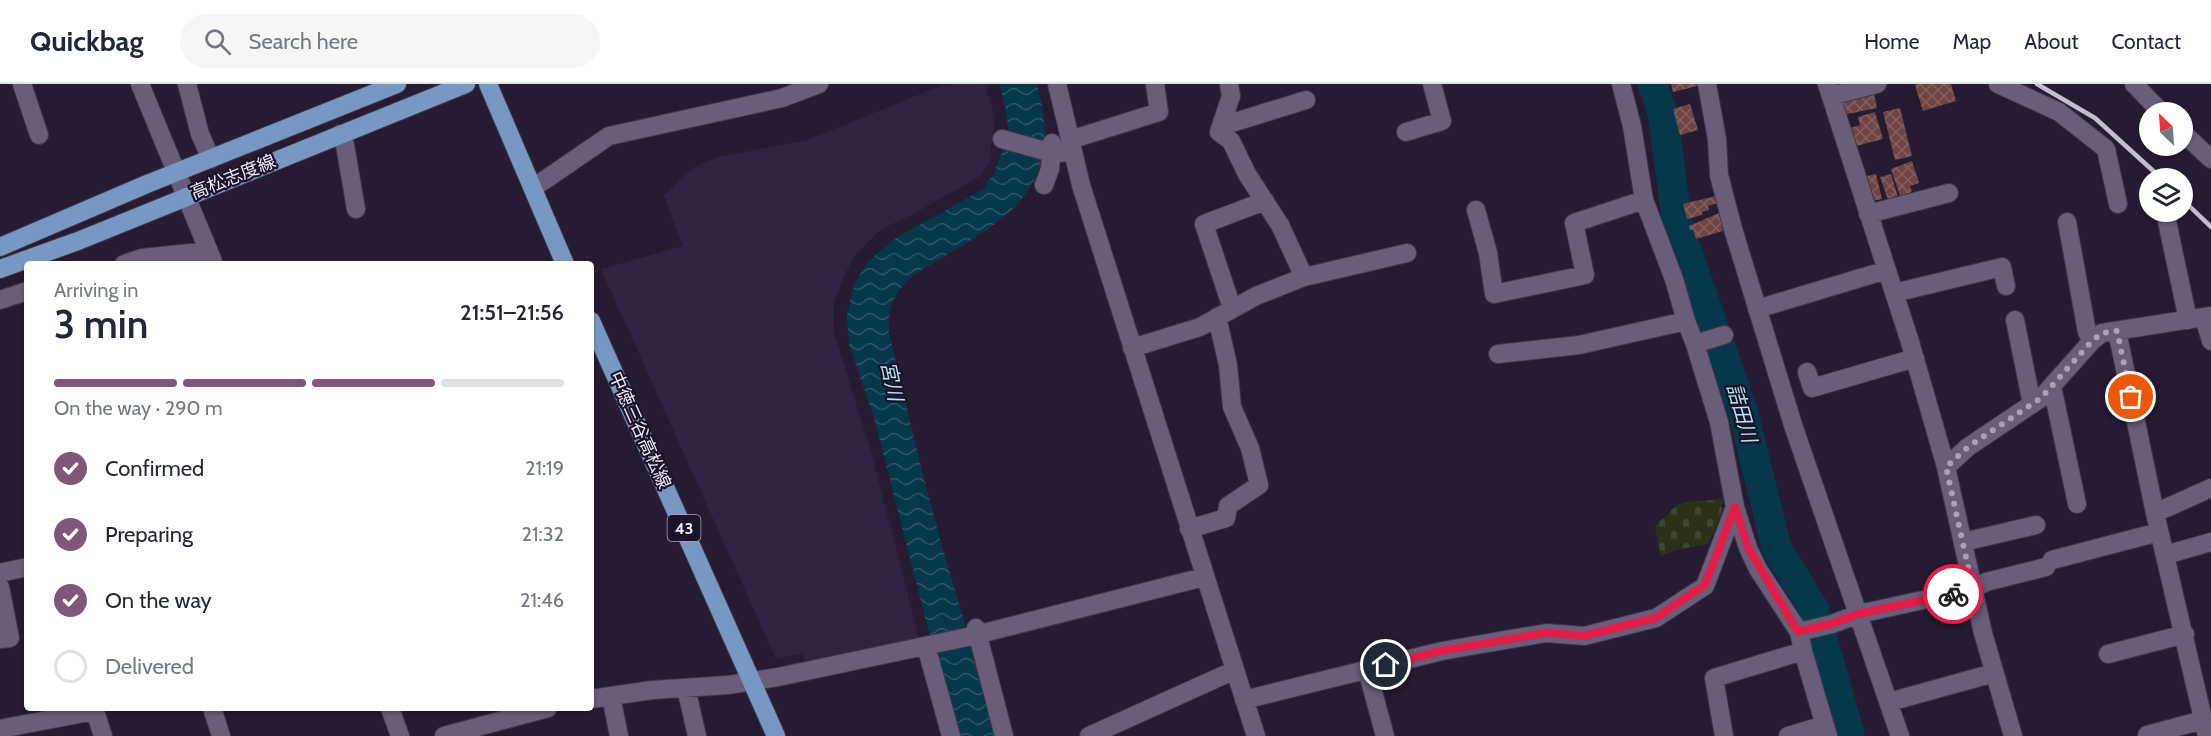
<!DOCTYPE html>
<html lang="en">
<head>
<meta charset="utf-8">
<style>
	:root { --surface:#fff; --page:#f6f6f7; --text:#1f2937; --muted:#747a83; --line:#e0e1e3; --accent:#815779 }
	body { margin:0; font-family:Cabin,"Noto Sans JP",sans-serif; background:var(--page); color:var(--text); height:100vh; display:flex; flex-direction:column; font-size:22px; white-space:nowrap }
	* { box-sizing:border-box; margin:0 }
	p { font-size:20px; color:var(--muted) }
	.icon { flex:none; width:33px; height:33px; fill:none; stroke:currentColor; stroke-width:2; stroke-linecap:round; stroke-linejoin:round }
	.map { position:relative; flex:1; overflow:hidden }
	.details { position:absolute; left:24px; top:177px; width:570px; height:450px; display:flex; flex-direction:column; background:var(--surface); border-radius:6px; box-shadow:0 2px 4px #0004 }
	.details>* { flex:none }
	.needle { width:39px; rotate:335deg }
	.fabs { position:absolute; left:2139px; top:18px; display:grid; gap:12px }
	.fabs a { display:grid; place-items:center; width:54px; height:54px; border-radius:50%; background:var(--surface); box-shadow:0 2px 4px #0004; font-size:30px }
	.pin { position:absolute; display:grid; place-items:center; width:51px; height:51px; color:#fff; margin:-26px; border:3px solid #fff; border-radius:50%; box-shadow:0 2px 6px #0007 }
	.courier { position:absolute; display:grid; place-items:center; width:60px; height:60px; margin:-30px; border:4px solid #e11d48; border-radius:50%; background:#fff; color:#222; box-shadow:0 2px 8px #0007 }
	.headline em { font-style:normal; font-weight:600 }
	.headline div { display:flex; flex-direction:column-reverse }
	.headline { display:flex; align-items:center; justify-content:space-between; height:102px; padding:0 30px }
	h1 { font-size:39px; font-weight:600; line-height:45px }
	.bar { display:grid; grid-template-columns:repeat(4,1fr); gap:9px 6px; align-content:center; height:72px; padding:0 30px }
	.bar i { height:8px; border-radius:4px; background:var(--line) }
	.bar .selected { background:var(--accent) }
	.bar p { grid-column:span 4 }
	ol { padding:0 30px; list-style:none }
	li { display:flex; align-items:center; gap:18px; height:66px }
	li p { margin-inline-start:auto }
	li .icon { padding:6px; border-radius:50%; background:var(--accent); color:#fff; stroke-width:4 }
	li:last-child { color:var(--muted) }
	li i { width:33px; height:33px; border:3px solid var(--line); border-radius:50% }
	header { display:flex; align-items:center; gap:36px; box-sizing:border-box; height:84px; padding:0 30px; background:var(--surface); border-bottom:2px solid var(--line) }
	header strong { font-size:28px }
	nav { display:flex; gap:33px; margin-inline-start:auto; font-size:21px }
	.search { width:420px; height:54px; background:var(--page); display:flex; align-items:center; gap:15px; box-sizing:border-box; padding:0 21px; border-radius:33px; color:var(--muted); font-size:22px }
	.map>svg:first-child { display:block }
</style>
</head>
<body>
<header>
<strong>Quickbag</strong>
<div class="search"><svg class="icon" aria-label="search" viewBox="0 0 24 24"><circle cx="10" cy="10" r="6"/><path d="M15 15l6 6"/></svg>Search here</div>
<nav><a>Home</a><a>Map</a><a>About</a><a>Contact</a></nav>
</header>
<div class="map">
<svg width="2211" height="652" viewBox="0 0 2211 652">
	<defs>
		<pattern id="cemetery-stones" width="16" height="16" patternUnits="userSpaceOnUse" patternTransform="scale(1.5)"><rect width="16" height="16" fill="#2d311a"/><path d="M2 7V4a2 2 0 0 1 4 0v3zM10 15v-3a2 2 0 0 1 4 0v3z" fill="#424531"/></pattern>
		<pattern id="water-waves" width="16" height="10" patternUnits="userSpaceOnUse" patternTransform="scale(1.5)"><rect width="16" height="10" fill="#06384b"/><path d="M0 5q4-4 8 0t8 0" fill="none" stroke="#2b5566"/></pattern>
		<pattern id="building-cross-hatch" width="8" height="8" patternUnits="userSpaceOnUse" patternTransform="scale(1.5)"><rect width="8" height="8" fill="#6f4442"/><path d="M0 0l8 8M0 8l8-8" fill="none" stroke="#845f5e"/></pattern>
	</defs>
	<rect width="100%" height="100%" fill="#261b33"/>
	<path fill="#302240" d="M945,0H985L995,35L991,62L992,74L980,92L917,128L880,146L854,173L844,192L834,219V249L872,370L919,555L805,579L803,569L776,575L601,185L683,162L664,112L681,94L699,81L719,73L807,56Z"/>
	<path fill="url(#cemetery-stones)" d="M1723,415L1721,432L1708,460L1676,466L1661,472L1655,442L1677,421L1686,418Z"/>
	<path fill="url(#water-waves)" d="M999,0H1037C1069,116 995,140 912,192C895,208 887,224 889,248L917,367L940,455L990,625L995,652H961L938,584L875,337L849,260L847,231L854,201L868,177L896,154L982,106L994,90L1006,57L1008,43L1006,26Z"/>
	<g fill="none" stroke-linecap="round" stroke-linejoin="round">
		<path stroke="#06384b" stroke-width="30" d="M1653,0L1663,31L1677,138L1743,328L1777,465L1814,525L1850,652"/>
	</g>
	<path fill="url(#building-cross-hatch)" d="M1671,0H1701V1L1673,8Z
		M1918,0H1951L1956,17L1923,27L1915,1Z
		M1874,10L1877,24L1843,31L1840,15Z
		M1690,20L1698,46L1680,51L1673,25Z
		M1900,24L1912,72L1895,76L1883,28Z
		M1875,28L1883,55L1856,62L1850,44L1860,41L1858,33Z
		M1912,77L1919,99L1910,102L1912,108L1900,112L1891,85Z
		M1876,90L1882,115L1872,117L1866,92Z
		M1891,90L1898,113L1888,116L1880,93Z
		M1716,112L1718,119L1708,122L1709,126L1702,128V131L1687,135L1683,120Z
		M1719,129L1725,141L1722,142L1723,147L1696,155L1693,145L1690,146L1689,142Z"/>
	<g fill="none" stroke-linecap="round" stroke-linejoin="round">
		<defs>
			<path id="minor" d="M22,0L39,51
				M140,0L214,180
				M187,0L200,50L211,75
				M1057,0L1081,101L1256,652
				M1621,0L1632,42L1644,116L1674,195L1686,237L1695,260L1719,338L1735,423L1748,464L1758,485L1799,548L1803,567
				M1707,0L1717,55L1719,91L1733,145L1793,341L1900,652
				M1827,0L1910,258L1946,383L1983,549L2013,652
				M1998,0L2059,28L2106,65L2118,120
				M2134,0L2161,28
				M1831,12L1877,0
				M1222,42L1306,16
				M1406,48L1442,37L1432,0
				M2182,48L2211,75
				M340,50L345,61L356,125
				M1002,55L1052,69L1073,68
				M1070,56L1159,28L1155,0
				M1044,101L1050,85L1052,59
				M533,104L609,52L782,14L819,0
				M1476,126L1488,169L1494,210L1585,191L1574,139L1644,116
				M2165,128L2188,236
				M1868,130L1949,109
				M2067,138L2087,248L2092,257
				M124,180L142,174L209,167
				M1304,193L1407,169
				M1894,209L2002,183L2006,202
				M0,216L27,207
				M1232,224L1204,140L1265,117
				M1757,225L1887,186
				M2204,234L2211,257
				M2015,236L2032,320
				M2117,247L2155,429L2207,652
				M1695,260L1724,251
				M1132,264L1200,243L1256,212L1304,193L1280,141L1247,90L1231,57L1219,48L1231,12L1229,0
				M1498,270L1579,261L1686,237
				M1807,288L1812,304L1915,274
				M2052,302L2077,420
				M1946,383L1968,363L2041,314L2092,257L2102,249L2211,232
				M2155,429L2211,404
				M1189,445L1226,434L1228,422L1259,401L1250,364L1232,323L1228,281L1217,233
				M1963,458L2036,441
				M2165,471L2211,458
				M2052,476L2159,448
				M0,489L27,483
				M0,503L10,554L0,555
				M976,544L1004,652
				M1799,548L1832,540L1859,530L1973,505L1986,498L2046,483
				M926,562L951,652
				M2108,570L2185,550
				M1367,586L1385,652
				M686,604L697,652
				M611,612L619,652
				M591,615L652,606L728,601L778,593L972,552L1204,493
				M1244,616L1442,567L1546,549L1584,552L1656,534L1705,502L1735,423
				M1889,618L1994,589
				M94,624L103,652
				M212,624L221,652
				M390,624L400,652
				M0,645L94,627
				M2147,651L2203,636
				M444,652L548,624
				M1089,652L1235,586
				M1724,652L1714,594L1803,567L1828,652
				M1788,652L1825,641"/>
			<path id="major" d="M488,0L565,180
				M0,163L147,100L397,0
				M0,185L78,157L466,0
				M591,237L776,652"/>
		</defs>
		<use href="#minor" stroke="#40374b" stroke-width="20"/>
		<use href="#major" stroke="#40374b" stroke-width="20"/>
		<use href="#minor" stroke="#695d79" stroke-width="18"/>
		<use href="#major" stroke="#7698c3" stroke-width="18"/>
		<path stroke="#c4bdcf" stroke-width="4.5" d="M2037,0L2095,34L2161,94
			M2182,115L2211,143"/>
	</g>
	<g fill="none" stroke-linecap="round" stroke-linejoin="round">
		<path stroke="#a9a2b4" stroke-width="6" stroke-dasharray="0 10.8" d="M1953,510L1973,505L1946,383L1968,363L2041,314L2092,257L2102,249L2117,247L2131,313"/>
		<path stroke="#e11d48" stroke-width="8" d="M1386,581L1442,567L1546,549L1584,552L1656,534L1705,501L1735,423L1748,464L1798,548L1832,540L1859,530L1953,510"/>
	</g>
	<g text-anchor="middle" stroke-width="4.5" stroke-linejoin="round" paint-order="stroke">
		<rect fill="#1c1229" stroke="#b0a9bb" stroke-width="1.5" x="667.5" y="431" width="33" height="26" rx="4.5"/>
		<g font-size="16" font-weight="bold" fill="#f0eafa">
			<text x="684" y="450">43</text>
		</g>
		<g font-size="18" fill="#f0eafa" stroke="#1c1229">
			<text transform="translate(233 93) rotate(-22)" y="6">高松志度線</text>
			<text transform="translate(640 346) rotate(66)" y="6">中徳三谷高松線</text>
		</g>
		<g font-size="20" font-style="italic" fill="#b7e2f7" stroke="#1c1229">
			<text transform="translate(892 297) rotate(78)" y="7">宮川</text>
			<text transform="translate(1742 329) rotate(74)" y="7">詰田川</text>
		</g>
	</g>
</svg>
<div class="fabs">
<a><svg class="needle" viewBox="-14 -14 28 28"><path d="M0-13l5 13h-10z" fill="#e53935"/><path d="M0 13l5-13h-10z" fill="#747a83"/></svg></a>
<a><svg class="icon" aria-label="layers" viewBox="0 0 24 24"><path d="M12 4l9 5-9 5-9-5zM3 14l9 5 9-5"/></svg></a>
</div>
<div class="pin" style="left:2131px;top:313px;background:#ea580c"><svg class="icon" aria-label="bag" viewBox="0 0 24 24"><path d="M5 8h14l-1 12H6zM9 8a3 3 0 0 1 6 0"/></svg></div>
<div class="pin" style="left:1386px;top:581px;background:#1f2937"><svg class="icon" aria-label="home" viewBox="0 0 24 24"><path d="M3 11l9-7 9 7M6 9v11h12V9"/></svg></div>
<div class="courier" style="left:1953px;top:510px"><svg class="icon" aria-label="bike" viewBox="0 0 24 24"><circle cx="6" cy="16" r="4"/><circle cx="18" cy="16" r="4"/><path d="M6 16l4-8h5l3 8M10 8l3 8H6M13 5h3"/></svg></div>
<section class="details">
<div class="headline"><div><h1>3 min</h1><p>Arriving in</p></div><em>21:51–21:56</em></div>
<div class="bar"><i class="selected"></i><i class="selected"></i><i class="selected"></i><i></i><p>On the way · 290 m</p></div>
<ol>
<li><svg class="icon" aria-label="check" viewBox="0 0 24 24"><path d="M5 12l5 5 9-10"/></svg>Confirmed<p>21:19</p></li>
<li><svg class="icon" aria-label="check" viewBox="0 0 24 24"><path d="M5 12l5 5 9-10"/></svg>Preparing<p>21:32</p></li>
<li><svg class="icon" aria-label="check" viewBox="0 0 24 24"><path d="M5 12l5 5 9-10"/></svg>On the way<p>21:46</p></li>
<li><i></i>Delivered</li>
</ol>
</section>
</div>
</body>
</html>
